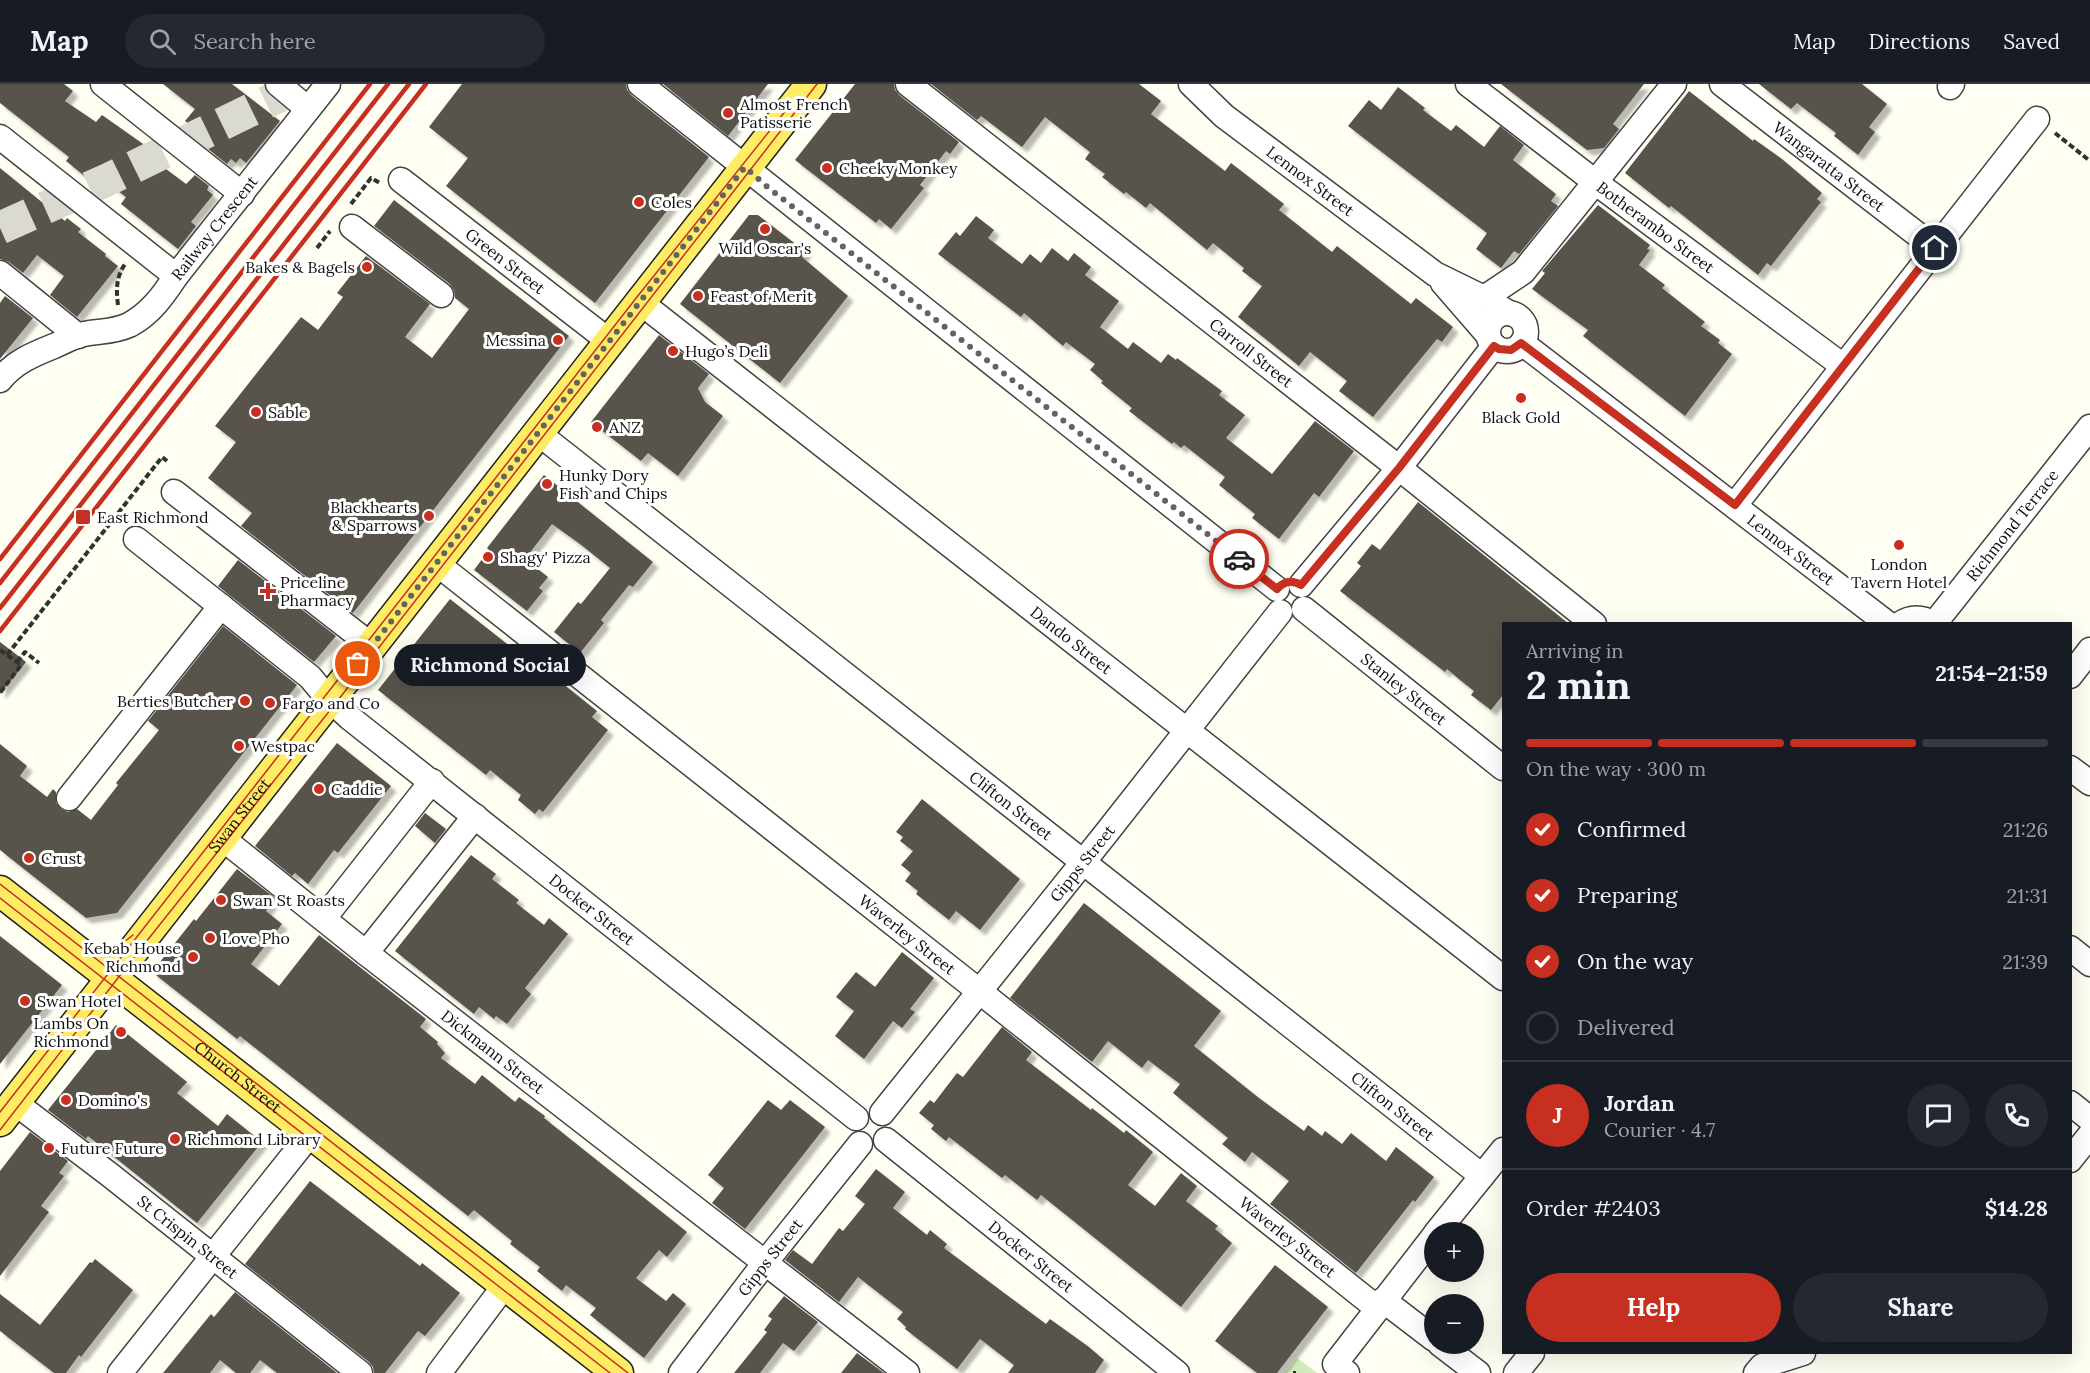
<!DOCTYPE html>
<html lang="en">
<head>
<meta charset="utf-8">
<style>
	:root { --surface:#171b24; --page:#242831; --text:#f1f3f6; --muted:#9ea1a6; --line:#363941; --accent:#c72f20 }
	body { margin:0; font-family:Lora,serif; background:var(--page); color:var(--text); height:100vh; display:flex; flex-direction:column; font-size:22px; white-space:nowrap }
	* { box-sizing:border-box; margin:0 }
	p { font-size:20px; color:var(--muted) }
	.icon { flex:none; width:33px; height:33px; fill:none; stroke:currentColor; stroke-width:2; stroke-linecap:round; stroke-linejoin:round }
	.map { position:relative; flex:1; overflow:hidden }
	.drawer { position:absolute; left:1502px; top:538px; width:570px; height:732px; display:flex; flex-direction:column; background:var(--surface); border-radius:0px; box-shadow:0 6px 24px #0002 }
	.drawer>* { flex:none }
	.controls { position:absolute; left:1424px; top:1138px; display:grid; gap:12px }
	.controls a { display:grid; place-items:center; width:60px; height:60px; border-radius:50%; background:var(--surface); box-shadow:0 6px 24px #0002; font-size:30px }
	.pin { position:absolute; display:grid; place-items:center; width:51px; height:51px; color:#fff; margin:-26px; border:3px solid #fff; border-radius:50%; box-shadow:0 2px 6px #0007 }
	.courier { position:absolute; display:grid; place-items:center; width:60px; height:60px; margin:-30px; border:4px solid #c72f20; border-radius:50%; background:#fff; color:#222; box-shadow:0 2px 8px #0007 }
	.bubble { position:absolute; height:42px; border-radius:21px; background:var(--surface); box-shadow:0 6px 24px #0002; font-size:20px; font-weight:700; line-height:42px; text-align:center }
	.overview em { font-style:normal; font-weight:700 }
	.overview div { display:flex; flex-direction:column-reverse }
	.overview { display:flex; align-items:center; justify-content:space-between; height:102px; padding:0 24px }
	h1 { font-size:39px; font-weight:700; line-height:45px }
	.bar { display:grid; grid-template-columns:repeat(4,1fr); gap:9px 6px; align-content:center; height:72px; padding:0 24px }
	.bar i { height:8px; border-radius:4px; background:var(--line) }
	.bar .on { background:var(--accent) }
	.bar p { grid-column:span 4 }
	.line { display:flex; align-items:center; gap:15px; padding:0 24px; border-top:2px solid var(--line) }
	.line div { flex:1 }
	.round { display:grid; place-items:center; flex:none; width:63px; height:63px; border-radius:32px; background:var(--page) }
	ol { padding:0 24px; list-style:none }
	li { display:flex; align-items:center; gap:18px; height:66px }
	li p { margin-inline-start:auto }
	li .icon { padding:6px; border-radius:50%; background:var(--accent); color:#fff; stroke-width:4 }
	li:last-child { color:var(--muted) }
	li i { width:33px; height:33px; border:3px solid var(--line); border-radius:50% }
	.cta { display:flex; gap:12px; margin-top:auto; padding:12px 24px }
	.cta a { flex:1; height:69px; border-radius:36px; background:var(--accent); color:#fff; font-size:24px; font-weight:700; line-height:69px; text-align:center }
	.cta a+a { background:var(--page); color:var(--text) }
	header { display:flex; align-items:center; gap:36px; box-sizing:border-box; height:84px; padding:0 30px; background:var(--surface); border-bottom:2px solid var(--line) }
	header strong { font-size:28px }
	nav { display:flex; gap:33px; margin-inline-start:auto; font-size:21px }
	.search { width:420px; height:54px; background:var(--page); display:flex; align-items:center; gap:15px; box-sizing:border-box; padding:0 21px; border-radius:33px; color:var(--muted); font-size:22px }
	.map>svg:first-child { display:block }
</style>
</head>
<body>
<header>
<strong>Map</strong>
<div class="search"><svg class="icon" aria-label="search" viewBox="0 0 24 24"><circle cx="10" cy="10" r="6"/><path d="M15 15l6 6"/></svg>Search here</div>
<nav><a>Map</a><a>Directions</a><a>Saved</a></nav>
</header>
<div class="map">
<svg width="2090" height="1289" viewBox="0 0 2090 1289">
	<defs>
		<filter id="shadow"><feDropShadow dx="5.5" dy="5.5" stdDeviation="1.5" flood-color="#0004"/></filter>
	</defs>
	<rect width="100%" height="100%" fill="#fffef2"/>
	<path fill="#cdecb9" d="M1297,1274L1317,1289H1285Z"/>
	<path fill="#59534b" filter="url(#shadow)" d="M0,0H64L73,7L65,17L96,38L102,31L146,62L142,67L186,100L195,91L209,102L207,106L213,111L191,138L196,142L178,165L121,120L126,113L93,88L87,94L66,77L69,73L0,19Z
		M163,0H232L280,37L246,79L240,74L236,79L231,75L227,80L208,65L212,58L185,37L195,25Z
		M462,0H626L627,6L631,11L709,73L595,219L446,102L468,74L429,43Z
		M663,0H768L728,52Z
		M855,0H894L895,6L899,11L959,58L950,70L946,67L920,101L924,104L891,145L879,135L876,139L795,76Z
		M931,0H1139L1161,17L1151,30L1225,87L1231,79L1284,120L1279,126L1332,168L1337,162L1411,220L1416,214L1453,243L1442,258L1437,255L1373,333L1339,307L1347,297L1310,268L1299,282L1238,233L1262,202L1242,187L1244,184L1213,159L1207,166L1150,119L1146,124L1126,108L1124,110L1102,93L1105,90L1085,75L1090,68L1045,33L1022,63L981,32L977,36Z
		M1501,0H1644L1613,40L1619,45L1604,64L1587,66Z
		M1759,0H1862L1887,20L1869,43L1875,48L1858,71L1834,52L1836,49L1797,19L1791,25Z
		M1398,3L1425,24L1423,26L1451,47L1456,41L1484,63L1500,42L1524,61L1513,76L1556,110L1551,117L1558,122L1519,170L1514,167L1501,184L1476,165L1487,149L1348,42L1369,16L1381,26Z
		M1689,7L1753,57L1754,55L1782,75L1822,109L1817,115L1821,118L1771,182L1767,179L1758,191L1671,122L1669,124L1625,89Z
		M0,84L65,137L67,134L81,145L78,148L106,170L105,172L118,182L77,233L50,211L64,192L37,171L23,189L9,178L0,175Z
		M394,116L569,252L353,529L241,442L252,429L208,394L236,358L215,342L301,233L318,246L343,213L337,209L366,172L430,220L405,253L432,274L469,225L455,214L454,206L450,200L374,142Z
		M1598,121L1650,161L1647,165L1650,166L1639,181L1665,201L1662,204L1705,238L1701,242L1720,256L1718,259L1732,270L1685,332L1583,252L1588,246L1532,205L1545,189L1542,187Z
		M749,131H758L806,168L802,173L848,212L780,299L680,220Z
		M976,132L994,146L988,154L1022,180L1030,170L1041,179L1052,164L1068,177L1074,169L1091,183L1085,191L1119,217L1100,243L1128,265L1133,258L1161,279L1168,270L1176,276L1177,274L1222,307L1219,311L1245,331L1226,354L1272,390L1315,337L1354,367L1319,413L1314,409L1279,455L1252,434L1255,430L1219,401L1225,393L1184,361L1181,364L1174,358L1172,360L1129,327L1132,324L1101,299L1103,297L1090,286L1095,280L1066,258L1063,262L1024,229L1021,233L938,170L956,148L960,152Z
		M5,212L33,234L0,275V219Z
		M659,251L709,290L698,304L705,318L723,332L678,392L648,369L641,377L591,338Z
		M544,391L653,478L633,503L629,501L601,536L604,539L580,569L554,548L578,518L581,520L610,484L580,460L552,440L525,475L548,493L539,504L543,507L527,527L474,486L489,466L487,464Z
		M1418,418L1569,540H1503V611L1491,626L1471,611L1474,607L1460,596L1447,585L1445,588L1340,507L1361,482L1357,479L1372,460L1380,466Z
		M238,476L336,552L314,578L218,502Z
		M450,515L516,567L518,564L597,627L592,633L608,646L543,728L539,725L535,730L518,716L521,711L490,686L486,691L378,606Z
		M223,542L297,601L117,829L86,834L0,766V660L27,682L20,692L47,713L53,705L56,708V719L61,725L68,728L77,725L91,736L118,701L116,699L159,646L148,637Z
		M0,558L26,578L0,610Z
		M337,659L391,702L338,769L334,766L308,800L295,789L292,792L255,762Z
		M922,715L1020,795L980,846L956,827L949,836L916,810L918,807L905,797L911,789L901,781L913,767L900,757L903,753L896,748Z
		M425,729L446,745L435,759L415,742Z
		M471,771L496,790L492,795L519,816L516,819L544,841L549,834L568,850L525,904L531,910L507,940L496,932L494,935L479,923L474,930L395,867Z
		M237,785L275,814L266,827L282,840L251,880L279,902L319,851L426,935L420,943L438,958L437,960L445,969L441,974L475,1000L482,991L515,1018L519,1013L545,1032L544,1034L687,1148L667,1173L659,1166L636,1194L666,1217L673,1209L686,1220L644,1274L590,1231L596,1224L566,1201L562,1207L537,1187L540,1183L510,1160L512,1157L474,1126L468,1132L240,952L237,955L152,888L194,835L196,837Z
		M1084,819L1221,927L1194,962L1259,1014L1304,1047L1308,1041L1322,1052L1325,1047L1342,1060L1351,1049L1386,1077L1396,1063L1434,1093L1415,1118L1413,1116L1356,1189L1270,1120L1289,1097L1252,1068L1245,1078L1222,1060L1228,1054L1173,1009L1180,1000L1148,976L1142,984L1108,957L1092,978L1010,914Z
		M0,852L62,901L0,980Z
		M902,868L934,894L910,925L915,928L902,944L893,937L864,975L835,952L854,927L836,913L856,888L875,903Z
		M116,941L187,998L177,1009L218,1042L227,1030L262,1058L197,1139L88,1052L86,1055L48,1026Z
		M1002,943L1032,968L1026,976L1091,1026L1092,1024L1124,1049L1126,1046L1153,1068L1128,1101L1155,1122L1181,1089L1197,1102L1186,1117L1218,1142L1215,1145L1232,1159L1181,1223L1041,1111L1037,1116L1005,1091L1002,1094L949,1053L946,1057L931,1045L934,1041L919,1029L930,1016L934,1019L957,989L963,993Z
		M768,1016L781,1026L790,1016L825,1043L745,1145L712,1119L724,1104L708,1091Z
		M30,1048L68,1077L59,1089L64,1092L41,1122L49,1128L0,1192V1087Z
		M876,1085L905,1108L893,1124L927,1151L930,1146L947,1160L944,1164L1046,1240L1050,1235L1089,1263L1104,1276L1095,1289H1008L1014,1281L980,1255L957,1285L905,1245L906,1243L897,1235L903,1228L858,1193L839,1218L785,1176L793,1166L812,1180L839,1144L843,1147L865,1120L855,1112Z
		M310,1097L420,1182L422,1179L460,1209L425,1252L418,1247L385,1289H374L373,1283L369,1278L245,1180Z
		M95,1175L133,1206L81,1273L79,1271L66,1289H54L0,1247V1210L40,1241L90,1178L92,1179Z
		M1275,1181L1328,1223L1277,1289H1257L1215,1257Z
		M235,1208L337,1289H277L260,1276L250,1289H236L220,1276L210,1289H163L211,1230L214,1233Z
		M784,1212L818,1238L794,1267L783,1259L760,1289H734L767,1248L764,1246L772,1235L768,1232Z
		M857,1269L884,1289H841Z"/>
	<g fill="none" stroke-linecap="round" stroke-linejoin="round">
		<path stroke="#dbdad0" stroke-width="33" stroke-dasharray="33 16" stroke-linecap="butt" d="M0,144L107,96L304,0"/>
		<defs>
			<g id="minor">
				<path d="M103,0L242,110"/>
				<path d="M278,0L308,25"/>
				<path d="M640,0L1277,505"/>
				<path id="s1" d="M908,0L1399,384L1594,540"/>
				<path id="s2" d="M1191,0L1224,32L1435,190L1484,214L1509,229"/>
				<path id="s3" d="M1468,0L1607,107L1843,282"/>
				<path id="s4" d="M1722,0L1935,164"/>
				<path d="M1950,3L1952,0"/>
				<path d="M0,53L176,192"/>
				<path id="s5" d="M401,96L609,257"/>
				<path d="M352,143L441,211"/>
				<path d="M0,189L78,252"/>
				<path d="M1443,199L1488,251"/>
				<path d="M1484,214L1523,188L1674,0"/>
				<path id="s6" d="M640,218L1503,894"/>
				<circle cx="1507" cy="248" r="19"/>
				<path id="s7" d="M1522,259L1888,540"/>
				<path id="s8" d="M0,296C14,278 34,270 54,262C64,258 73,252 84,250C100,247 114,248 129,241C150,230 163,212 176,192L328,0"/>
				<path id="s9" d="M538,349L1482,1092"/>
				<path d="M174,408L372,562"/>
				<path d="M1735,421L2037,35"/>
				<path id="s10" d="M136,455L310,593L326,612L350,634L856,1034"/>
				<path id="s11" d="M436,479L979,907L1377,1224"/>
				<path d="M1301,501L1399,384L1494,262"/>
				<path id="s12" d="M1304,525L1503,684"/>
				<path d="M1900,540C1912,532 1922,533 1934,540"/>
				<path id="s13" d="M1934,540L2090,343"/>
				<path d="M2070,592L2090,566"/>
				<path d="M2070,684L2090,699"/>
				<path d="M69,714L221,522"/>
				<path id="s14" d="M222,754L366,869L907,1289"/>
				<path d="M324,834L432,697"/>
				<path d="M2070,864L2090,880"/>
				<path d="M366,869L475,732"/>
				<path id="s15" d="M14,1018L110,1091L360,1289"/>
				<path d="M2070,1019L2090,1035"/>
				<path id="s16" d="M882,1029L1104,752L1280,528"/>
				<path id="s17" d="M886,1056L1177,1289"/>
				<path d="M2070,1076L2090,1051"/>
				<path d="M1436,1149L1503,1066"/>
				<path d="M1383,1216L1434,1255"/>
				<path d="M1440,1260L1478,1289"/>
				<path d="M120,1289L311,1049"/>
				<path d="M439,1289L505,1201"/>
				<path id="s18" d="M681,1289L764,1180L860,1060"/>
				<path d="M1347,1289L1335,1280L1434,1152"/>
				<path d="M1516,1289L1532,1269"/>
				<path d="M1756,1289L1762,1282L1803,1269"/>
			</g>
			<g id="major">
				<path id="s19" d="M0,807L618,1289"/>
				<path id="s20" d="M0,1037L811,0"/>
			</g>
		</defs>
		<use href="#minor" stroke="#434343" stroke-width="27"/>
		<use href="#major" stroke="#212121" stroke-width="33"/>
		<path stroke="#323232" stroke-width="4" stroke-dasharray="6 3" stroke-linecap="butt" d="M2055,49L2090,77
			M351,120L371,94L380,99
			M317,164L330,147
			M118,221C116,206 116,193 125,180
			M0,566L21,581L0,609
			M7,571L162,373L167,377
			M17,578L25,568L39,579
			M1293,1289H1296"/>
		<use href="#minor" stroke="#fff" stroke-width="24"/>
		<use href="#major" stroke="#feed64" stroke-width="30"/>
		<path stroke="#c72f20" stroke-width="1.5" d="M0,800L628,1289
			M0,814L610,1289
			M83,860C99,868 120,863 133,851
			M0,1028L637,213L791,20
			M0,1046L142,863L335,620L817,0"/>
		<path stroke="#c72f20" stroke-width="4.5" d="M0,475L370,0
			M0,499L388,0
			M0,524L409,0
			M0,547L426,0"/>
	</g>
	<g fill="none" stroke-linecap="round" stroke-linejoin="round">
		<path stroke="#64635f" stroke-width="6" stroke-dasharray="0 10.8" d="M358,580L745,83L765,101L1239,475"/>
		<path stroke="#c72f20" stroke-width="8" d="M1239,475L1277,505C1284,497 1292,496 1301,501L1399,384L1494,262L1499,265L1511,266L1521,259L1735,421L1935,164"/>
	</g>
	<g fill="#c72f20" stroke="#fff" stroke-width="2">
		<circle cx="728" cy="29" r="6"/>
		<circle cx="827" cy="84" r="6"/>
		<circle cx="639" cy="118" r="6"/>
		<circle cx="765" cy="145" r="6"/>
		<circle cx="367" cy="183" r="6"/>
		<circle cx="698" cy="212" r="6"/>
		<circle cx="558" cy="256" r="6"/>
		<circle cx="673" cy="267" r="6"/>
		<circle cx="1521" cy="314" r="6"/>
		<circle cx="256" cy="328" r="6"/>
		<circle cx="597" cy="343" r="6"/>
		<circle cx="547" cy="400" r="6"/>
		<circle cx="429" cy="432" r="6"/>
		<rect x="75" y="425" width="16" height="16" rx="3"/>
		<circle cx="1899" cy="461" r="6"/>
		<circle cx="488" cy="473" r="6"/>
		<path d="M265 498h6v6h6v6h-6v6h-6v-6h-6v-6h6z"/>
		<circle cx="245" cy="617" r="6"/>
		<circle cx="270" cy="619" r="6"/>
		<circle cx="239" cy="662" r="6"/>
		<circle cx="319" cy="705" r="6"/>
		<circle cx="29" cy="774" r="6"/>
		<circle cx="221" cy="816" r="6"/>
		<circle cx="210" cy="854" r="6"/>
		<circle cx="193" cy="873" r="6"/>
		<circle cx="25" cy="917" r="6"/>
		<circle cx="121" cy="948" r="6"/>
		<circle cx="66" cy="1016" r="6"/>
		<circle cx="175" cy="1055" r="6"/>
		<circle cx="49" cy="1064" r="6"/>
	</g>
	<g text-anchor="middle" stroke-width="6" stroke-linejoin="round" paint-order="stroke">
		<g font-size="16" fill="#101010" stroke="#fff" text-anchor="start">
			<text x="740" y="26">Almost French<tspan x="740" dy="18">Patisserie</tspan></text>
			<text x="839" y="90">Cheeky Monkey</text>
			<text x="651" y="124">Coles</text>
			<text x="765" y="170" text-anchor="middle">Wild Oscar's</text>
			<text x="355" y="189" text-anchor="end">Bakes &amp; Bagels</text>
			<text x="710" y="218">Feast of Merit</text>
			<text x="546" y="262" text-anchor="end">Messina</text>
			<text x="685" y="273">Hugo’s Deli</text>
			<text x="268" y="334">Sable</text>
			<text x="1521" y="339" text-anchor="middle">Black Gold</text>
			<text x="609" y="349">ANZ</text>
			<text x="559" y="397">Hunky Dory<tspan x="559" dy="18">Fish and Chips</tspan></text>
			<text x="417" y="429" text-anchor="end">Blackhearts<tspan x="417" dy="18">&amp; Sparrows</tspan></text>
			<text x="97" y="439">East Richmond</text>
			<text x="500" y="479">Shagy' Pizza</text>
			<text x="1899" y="486" text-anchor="middle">London<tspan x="1899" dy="18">Tavern Hotel</tspan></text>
			<text x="280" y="504">Priceline<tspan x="280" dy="18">Pharmacy</tspan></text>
			<text x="233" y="623" text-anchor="end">Berties Butcher</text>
			<text x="282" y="625">Fargo and Co</text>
			<text x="251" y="668">Westpac</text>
			<text x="331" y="711">Caddie</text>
			<text x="41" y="780">Crust</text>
			<text x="233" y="822">Swan St Roasts</text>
			<text x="222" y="860">Love Pho</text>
			<text x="181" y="870" text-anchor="end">Kebab House<tspan x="181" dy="18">Richmond</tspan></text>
			<text x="37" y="923">Swan Hotel</text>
			<text x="109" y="945" text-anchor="end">Lambs On<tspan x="109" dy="18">Richmond</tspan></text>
			<text x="78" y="1022">Domino's</text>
			<text x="187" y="1061">Richmond Library</text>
			<text x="61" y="1070">Future Future</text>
		</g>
		<g font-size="16" fill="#101010" stroke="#fff">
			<text dy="6" stroke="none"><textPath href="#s4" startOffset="135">Wangaratta Street</textPath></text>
			<text dy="6" stroke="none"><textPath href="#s2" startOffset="154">Lennox Street</textPath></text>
			<text dy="6" stroke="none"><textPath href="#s3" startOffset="236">Botherambo Street</textPath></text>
			<text dy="6" stroke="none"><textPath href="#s8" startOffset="273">Railway Crescent</textPath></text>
			<text dy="6" stroke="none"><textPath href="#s5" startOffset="132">Green Street</textPath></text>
			<text dy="6" stroke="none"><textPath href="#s1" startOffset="436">Carroll Street</textPath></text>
			<text dy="6" stroke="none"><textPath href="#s13" startOffset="126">Richmond Terrace</textPath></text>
			<text dy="6" stroke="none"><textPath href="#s7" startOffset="339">Lennox Street</textPath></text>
			<text dy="6" stroke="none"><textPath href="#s6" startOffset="548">Dando Street</textPath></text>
			<text dy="6" stroke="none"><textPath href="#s12" startOffset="128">Stanley Street</textPath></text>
			<text dy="6" stroke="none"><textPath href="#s9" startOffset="602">Clifton Street</textPath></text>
			<text dy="6" stroke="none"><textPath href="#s20" startOffset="388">Swan Street</textPath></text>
			<text dy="6" stroke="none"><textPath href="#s16" startOffset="320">Gipps Street</textPath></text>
			<text dy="6" stroke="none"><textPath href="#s10" startOffset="588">Docker Street</textPath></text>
			<text dy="6" stroke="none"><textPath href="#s11" startOffset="600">Waverley Street</textPath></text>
			<text dy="6" stroke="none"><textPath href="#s14" startOffset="345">Dickmann Street</textPath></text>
			<text dy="6" stroke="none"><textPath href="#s19" startOffset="302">Church Street</textPath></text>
			<text dy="6" stroke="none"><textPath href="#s9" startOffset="1088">Clifton Street</textPath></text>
			<text dy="6" stroke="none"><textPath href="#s15" startOffset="220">St Crispin Street</textPath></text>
			<text dy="6" stroke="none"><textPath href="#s11" startOffset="1086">Waverley Street</textPath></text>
			<text dy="6" stroke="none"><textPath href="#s17" startOffset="186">Docker Street</textPath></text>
			<text dy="6" stroke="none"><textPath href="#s18" startOffset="146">Gipps Street</textPath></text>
		</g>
	</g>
</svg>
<div class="controls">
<a>+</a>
<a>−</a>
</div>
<div class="pin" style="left:358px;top:580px;background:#ea580c"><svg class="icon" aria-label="bag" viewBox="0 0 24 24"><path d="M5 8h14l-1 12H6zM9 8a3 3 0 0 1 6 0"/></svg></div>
<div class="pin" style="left:1935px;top:164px;background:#1f2937"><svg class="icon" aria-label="home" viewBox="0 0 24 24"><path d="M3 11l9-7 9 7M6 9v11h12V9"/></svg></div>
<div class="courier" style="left:1239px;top:475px"><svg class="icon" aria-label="car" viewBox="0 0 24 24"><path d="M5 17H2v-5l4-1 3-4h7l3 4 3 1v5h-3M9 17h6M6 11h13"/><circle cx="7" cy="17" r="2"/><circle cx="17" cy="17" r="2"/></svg></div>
<div class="bubble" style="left:394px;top:560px;width:192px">Richmond Social</div>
<section class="drawer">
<div class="overview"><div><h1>2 min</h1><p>Arriving in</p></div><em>21:54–21:59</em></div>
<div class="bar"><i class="on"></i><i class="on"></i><i class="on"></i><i></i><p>On the way · 300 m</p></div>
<ol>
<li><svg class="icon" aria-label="check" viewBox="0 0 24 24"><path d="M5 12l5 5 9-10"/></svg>Confirmed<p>21:26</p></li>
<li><svg class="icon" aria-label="check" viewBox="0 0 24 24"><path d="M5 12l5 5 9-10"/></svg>Preparing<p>21:31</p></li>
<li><svg class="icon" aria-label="check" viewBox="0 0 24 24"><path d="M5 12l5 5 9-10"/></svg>On the way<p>21:39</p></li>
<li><i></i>Delivered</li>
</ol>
<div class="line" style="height:108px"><b class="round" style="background:var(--accent);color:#fff">J</b><div><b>Jordan</b><p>Courier · 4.7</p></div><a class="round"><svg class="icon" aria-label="chat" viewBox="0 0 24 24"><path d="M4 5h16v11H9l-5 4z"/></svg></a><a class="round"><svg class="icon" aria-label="phone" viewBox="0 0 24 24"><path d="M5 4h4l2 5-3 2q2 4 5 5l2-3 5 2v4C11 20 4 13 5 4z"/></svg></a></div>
<div class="line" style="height:78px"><div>Order #2403</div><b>$14.28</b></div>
<div class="cta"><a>Help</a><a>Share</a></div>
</section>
</div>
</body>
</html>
